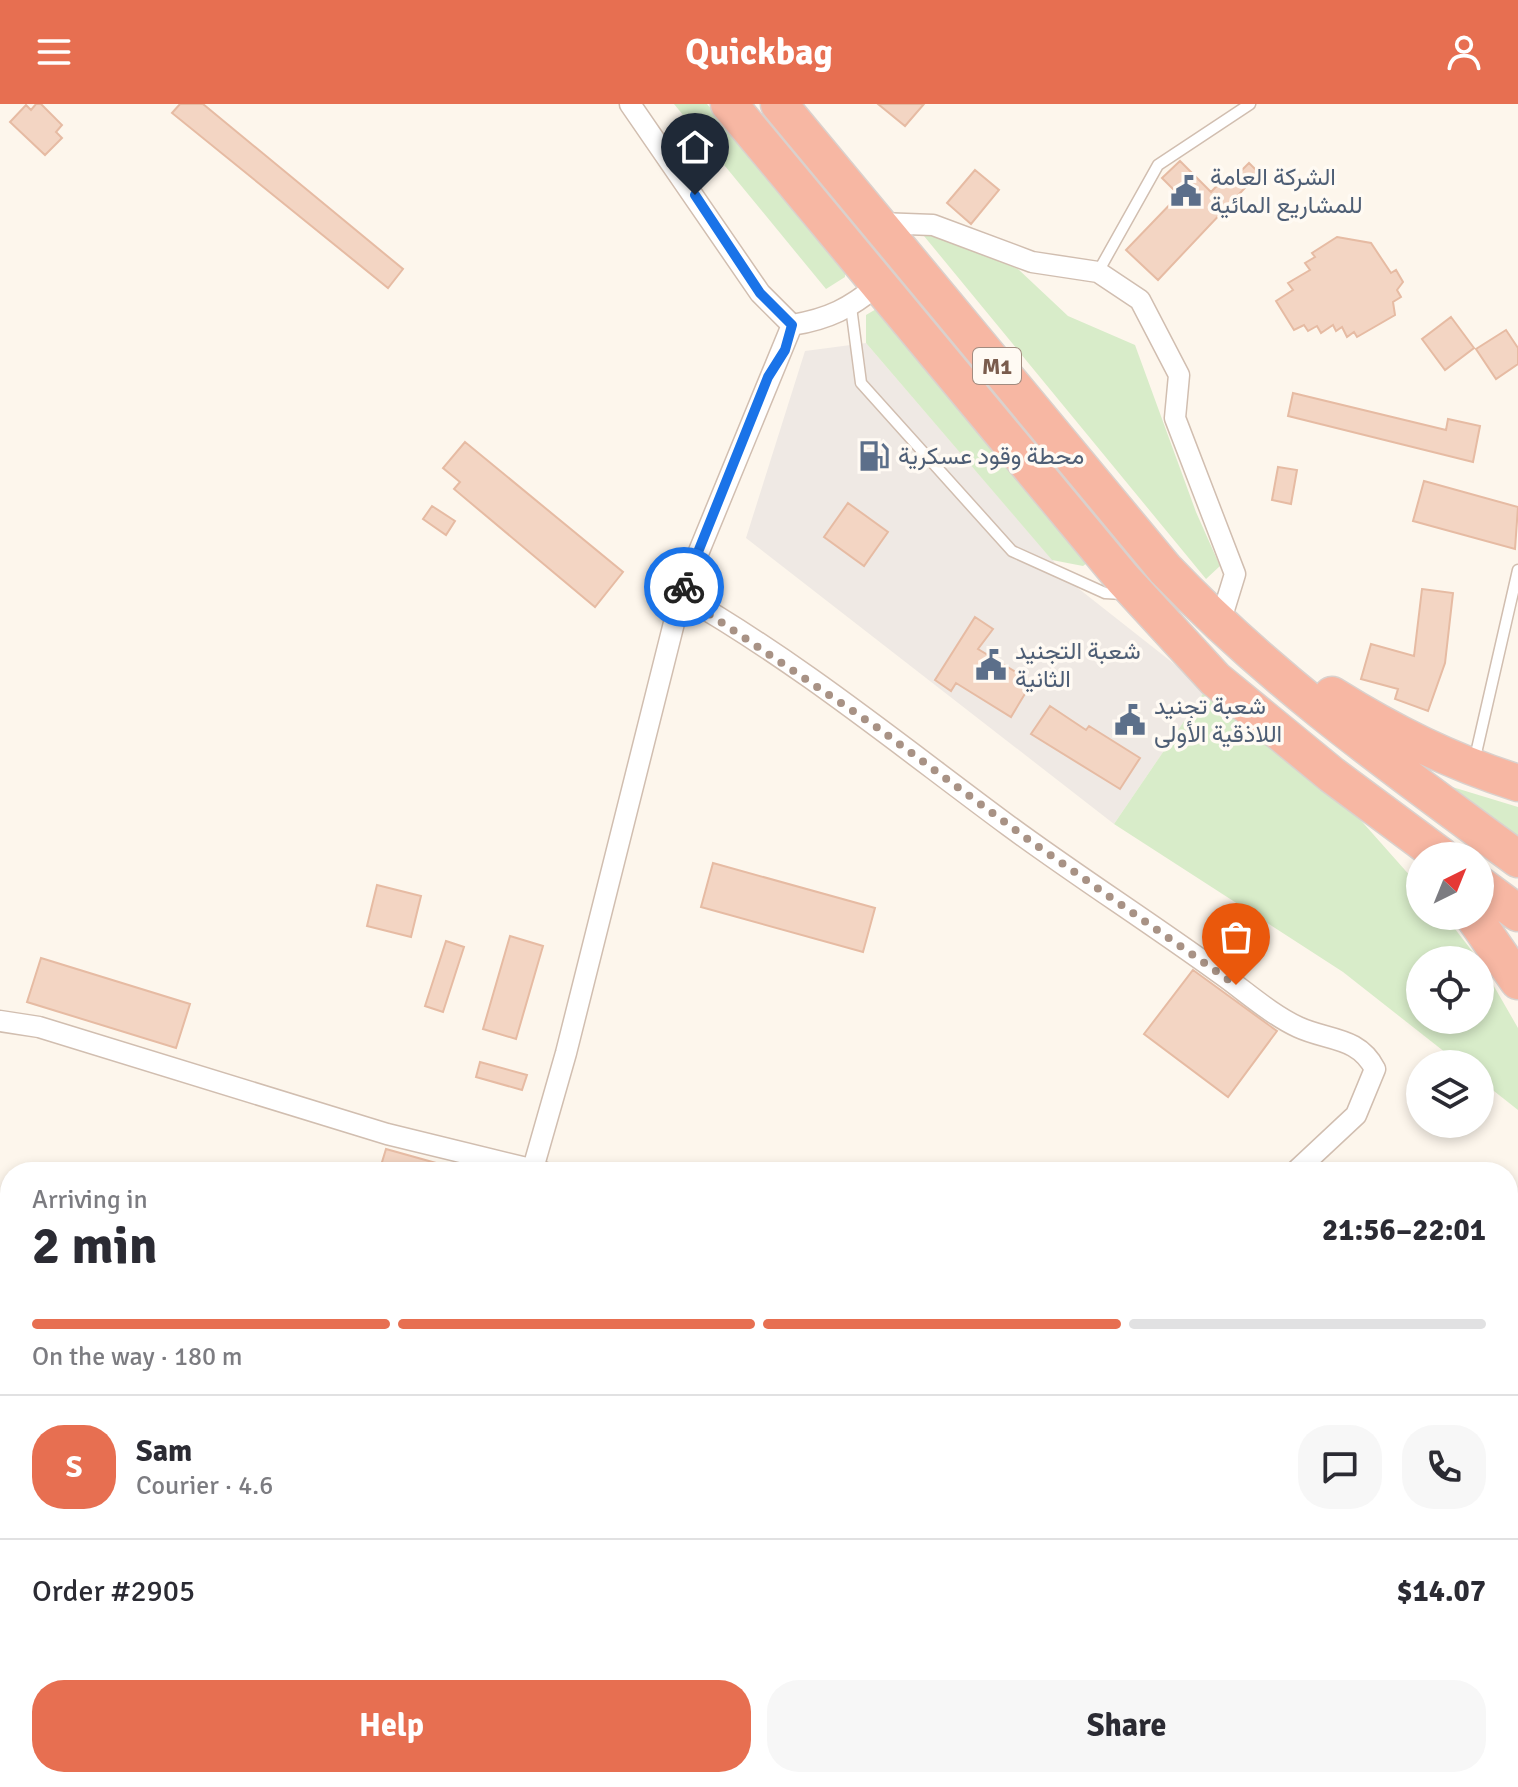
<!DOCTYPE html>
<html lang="en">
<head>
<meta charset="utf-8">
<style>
	:root { --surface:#fff; --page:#f7f7f7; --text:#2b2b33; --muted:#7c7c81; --line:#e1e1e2; --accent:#e76f51 }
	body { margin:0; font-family:Signika,Vazirmatn,sans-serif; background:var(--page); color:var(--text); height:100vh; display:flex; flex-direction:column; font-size:30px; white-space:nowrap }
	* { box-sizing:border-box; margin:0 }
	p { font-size:26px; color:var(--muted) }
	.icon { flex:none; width:44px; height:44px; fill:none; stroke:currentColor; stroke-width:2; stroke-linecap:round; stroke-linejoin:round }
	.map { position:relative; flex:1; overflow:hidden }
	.drawer { position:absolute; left:0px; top:1058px; width:1518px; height:626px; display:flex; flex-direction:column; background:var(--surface); border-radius:32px 32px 0 0; box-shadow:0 4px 12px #0003 }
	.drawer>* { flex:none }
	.needle { width:52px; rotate:43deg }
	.tools { position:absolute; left:1406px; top:738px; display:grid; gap:16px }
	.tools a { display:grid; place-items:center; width:88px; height:88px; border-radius:50%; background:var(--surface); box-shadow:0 4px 12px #0003; font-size:40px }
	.pin { position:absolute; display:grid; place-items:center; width:68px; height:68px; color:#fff; margin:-82px -34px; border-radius:50% 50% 50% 0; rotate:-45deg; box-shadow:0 0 8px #0007 }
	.pin .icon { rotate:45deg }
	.courier { position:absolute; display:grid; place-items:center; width:80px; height:80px; margin:-40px; border:6px solid #1a73e8; border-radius:50%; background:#fff; color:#222; box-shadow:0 2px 10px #0007 }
	.head em { font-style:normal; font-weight:800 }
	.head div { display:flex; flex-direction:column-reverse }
	.head { display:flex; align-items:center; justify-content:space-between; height:136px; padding:0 32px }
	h1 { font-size:52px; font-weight:800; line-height:60px }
	.bar { display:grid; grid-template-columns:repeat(4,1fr); gap:12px 8px; align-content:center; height:96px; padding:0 32px }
	.bar i { height:10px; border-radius:6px; background:var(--line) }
	.bar .selected { background:var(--accent) }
	.bar p { grid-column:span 4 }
	.line { display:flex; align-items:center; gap:20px; padding:0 32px; border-top:2px solid var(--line) }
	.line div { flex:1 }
	.round { display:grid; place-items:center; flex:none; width:84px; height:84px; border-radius:32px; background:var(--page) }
	.button { display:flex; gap:16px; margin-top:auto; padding:16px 32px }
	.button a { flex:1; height:92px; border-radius:32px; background:var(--accent); color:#fff; font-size:32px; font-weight:800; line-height:92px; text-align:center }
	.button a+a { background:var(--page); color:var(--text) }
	header { display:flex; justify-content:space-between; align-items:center; height:104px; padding:0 32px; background:var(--accent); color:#fff; font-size:36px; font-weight:800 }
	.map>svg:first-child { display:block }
</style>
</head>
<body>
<header><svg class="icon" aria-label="menu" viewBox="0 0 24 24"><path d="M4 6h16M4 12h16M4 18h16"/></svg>Quickbag<svg class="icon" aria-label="person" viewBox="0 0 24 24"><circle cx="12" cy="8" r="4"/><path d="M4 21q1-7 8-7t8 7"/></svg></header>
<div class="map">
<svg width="1518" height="1683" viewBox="0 0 1518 1683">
	<rect width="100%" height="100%" fill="#fdf6ec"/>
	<path fill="#efe9e4" d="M866,239L1074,481L1206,585L1114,720L746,434L805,247Z"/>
	<path fill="#d8ecc9" d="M674,0H707L845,161V173L826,185Z
		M938,128L1018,165L1068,212L1135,241L1196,408L1220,462L1206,475L924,132Z
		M878,204L1090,457L1083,462L1052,456L866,239V211Z
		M1206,585L1357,712L1420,783V812H1445L1479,856H1420V916H1480V858L1518,924V1006L1480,976V960H1460L1343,868L1114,720Z
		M1449,682L1518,703V734Z
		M1518,1332V1683H1041L1054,1674H1508V1340Z"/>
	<path fill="#f3d5c3" stroke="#e6bba3" stroke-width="2" d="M36,0H41L62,21L56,28L62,34L45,51L10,18L26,1L31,6Z
		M180,0H203L403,165L388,184L172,9Z
		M878,0H924L905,22Z
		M1180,57L1211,88L1227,71L1232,76L1249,59L1259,69L1158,176L1126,146L1179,91L1162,74Z
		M975,66L999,86L971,120L947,99Z
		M1337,133L1371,139L1391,169L1396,166L1403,178L1397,186L1401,193L1393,198L1395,211L1357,233L1354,228L1347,233L1342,223L1336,227L1333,221L1321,229L1317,222L1308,227L1304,221L1294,226L1276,197L1293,186L1288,179L1310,166L1305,159L1315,153L1312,149Z
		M1451,213L1474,244L1445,266L1422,235Z
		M1506,226L1518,244V260L1496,275L1476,245Z
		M1293,289L1446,326L1448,315L1480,322L1473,358L1288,312Z
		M465,338L623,468L595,503L454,385L460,378L443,364Z
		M1278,363L1297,366L1291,400L1272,396Z
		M1424,377L1518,403L1515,445L1413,417Z
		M848,399L888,428L864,462L824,433Z
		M432,402L455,417L446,431L423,415Z
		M1422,485L1453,489L1445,559L1428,607L1395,595L1398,585L1361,575L1371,540L1414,552Z
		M975,513L993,525L978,545L1032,578L1011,613L956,579L951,587L935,576Z
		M1050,602L1086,626L1089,622L1140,654L1120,685L1031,630Z
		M713,759L875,804L863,848L701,803Z
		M377,781L421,792L411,833L367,822Z
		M510,832L543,842L516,935L483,925Z
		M446,837L464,843L443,908L425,902Z
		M41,854L190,900L176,944L27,898Z
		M1193,866L1277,927L1228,993L1144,930Z
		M480,958L527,971L522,986L476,973Z
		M386,1045L454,1064L453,1068H379Z"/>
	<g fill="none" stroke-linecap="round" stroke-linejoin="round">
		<defs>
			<path id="service" d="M1098,168L1158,61L1250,0
				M851,203L861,279L1012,447L1105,489L1123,490
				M1474,658L1518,466"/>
			<path id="minor" d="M630,0L760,189L792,221C829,215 850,204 878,181
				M879,119L933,121L1032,158L1098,168L1140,196L1179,271L1175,314L1235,470L1219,522
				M681,491C797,557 902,643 1009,722C1077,772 1149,818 1218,868C1244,886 1270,910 1298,923C1328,937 1358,932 1375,965L1356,1011L1295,1068
				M0,917L39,923L387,1030L543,1068
				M532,1068L566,949L681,491L792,221"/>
			<path id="motorway" d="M729,0L1123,475L1215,575L1332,671L1441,752
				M779,0L1165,465C1273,578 1393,663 1518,755
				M1332,591C1393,629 1449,657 1518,679
				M1480,781L1518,809
				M1473,812L1518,877"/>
		</defs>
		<use href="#service" stroke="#d1beb0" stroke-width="13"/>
		<use href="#minor" stroke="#d1beb0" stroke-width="23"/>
		<use href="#motorway" stroke="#dad1cd" stroke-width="39"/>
		<use href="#service" stroke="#fff" stroke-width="10"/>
		<use href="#minor" stroke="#fff" stroke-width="20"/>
		<use href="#motorway" stroke="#f7b7a3" stroke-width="36"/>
	</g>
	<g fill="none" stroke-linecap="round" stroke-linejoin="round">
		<path stroke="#a89285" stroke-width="8" stroke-dasharray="0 14.4" d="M684,483L681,491L875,622L1033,739L1236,881"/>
		<path stroke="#1a73e8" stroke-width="10" d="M684,483L768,273L785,246L792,221L760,189L695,91"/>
	</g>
	<defs>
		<symbol id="civic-bare" viewBox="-9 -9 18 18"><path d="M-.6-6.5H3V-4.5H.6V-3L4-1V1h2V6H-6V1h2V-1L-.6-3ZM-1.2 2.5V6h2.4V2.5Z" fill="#5c6f8a" stroke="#fffaf3" stroke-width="2.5" paint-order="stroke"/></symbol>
		<symbol id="fuel-bare" viewBox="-9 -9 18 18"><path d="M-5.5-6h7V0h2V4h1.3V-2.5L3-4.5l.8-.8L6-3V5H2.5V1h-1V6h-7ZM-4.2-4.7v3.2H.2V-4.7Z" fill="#5c6f8a" stroke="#fffaf3" stroke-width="2.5" paint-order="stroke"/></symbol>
	</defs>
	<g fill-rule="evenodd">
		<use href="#civic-bare" x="1164" y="65" width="44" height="44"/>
		<use href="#fuel-bare" x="852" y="330" width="44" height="44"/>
		<use href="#civic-bare" x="969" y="539" width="44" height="44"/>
		<use href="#civic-bare" x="1108" y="594" width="44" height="44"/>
	</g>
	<g text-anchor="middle" stroke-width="7" stroke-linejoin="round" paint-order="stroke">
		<rect fill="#fffaf3" stroke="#a28b7f" stroke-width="2" x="973" y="244" width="48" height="36" rx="6"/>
		<g font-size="22" font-weight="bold" fill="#7a5c4d">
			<text x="997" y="270">M1</text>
		</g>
		<g font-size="24" fill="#4e5e75" stroke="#fffaf3" text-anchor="start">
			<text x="1210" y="81">الشركة العامة<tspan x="1210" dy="28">للمشاريع المائية</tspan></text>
			<text x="898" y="360">محطة وقود عسكرية</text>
			<text x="1015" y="555">شعبة التجنيد<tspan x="1015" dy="28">الثانية</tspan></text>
			<text x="1154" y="610">شعبة تجنيد<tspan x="1154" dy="28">اللاذقية الأولى</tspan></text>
		</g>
	</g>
</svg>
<div class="tools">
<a><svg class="needle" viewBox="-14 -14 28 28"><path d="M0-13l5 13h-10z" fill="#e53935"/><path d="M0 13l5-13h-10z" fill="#7c7c81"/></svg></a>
<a><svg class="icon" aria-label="locate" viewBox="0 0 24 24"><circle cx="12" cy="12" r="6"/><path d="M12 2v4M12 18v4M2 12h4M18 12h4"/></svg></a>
<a><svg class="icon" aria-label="layers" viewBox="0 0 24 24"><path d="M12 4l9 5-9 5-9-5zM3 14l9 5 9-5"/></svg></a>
</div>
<div class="pin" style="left:1236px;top:881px;background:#ea580c"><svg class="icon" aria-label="bag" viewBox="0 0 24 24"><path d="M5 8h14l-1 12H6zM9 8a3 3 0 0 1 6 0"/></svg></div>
<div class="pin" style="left:695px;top:91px;background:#1f2937"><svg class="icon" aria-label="home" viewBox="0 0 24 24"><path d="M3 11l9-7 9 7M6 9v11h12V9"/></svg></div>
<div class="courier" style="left:684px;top:483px"><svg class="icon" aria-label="bike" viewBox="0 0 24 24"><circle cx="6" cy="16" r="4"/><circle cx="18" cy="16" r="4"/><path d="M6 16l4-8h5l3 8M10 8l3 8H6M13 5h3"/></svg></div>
<section class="drawer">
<div class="head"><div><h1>2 min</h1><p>Arriving in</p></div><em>21:56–22:01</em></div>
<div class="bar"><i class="selected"></i><i class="selected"></i><i class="selected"></i><i></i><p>On the way · 180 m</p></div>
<div class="line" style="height:144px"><b class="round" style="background:var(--accent);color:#fff">S</b><div><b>Sam</b><p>Courier · 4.6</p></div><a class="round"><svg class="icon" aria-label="chat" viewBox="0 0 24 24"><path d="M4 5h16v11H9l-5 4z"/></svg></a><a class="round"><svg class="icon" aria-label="phone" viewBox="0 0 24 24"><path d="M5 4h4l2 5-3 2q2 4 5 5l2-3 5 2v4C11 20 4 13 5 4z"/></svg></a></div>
<div class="line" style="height:104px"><div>Order #2905</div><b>$14.07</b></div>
<div class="button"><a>Help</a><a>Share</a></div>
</section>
</div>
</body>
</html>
